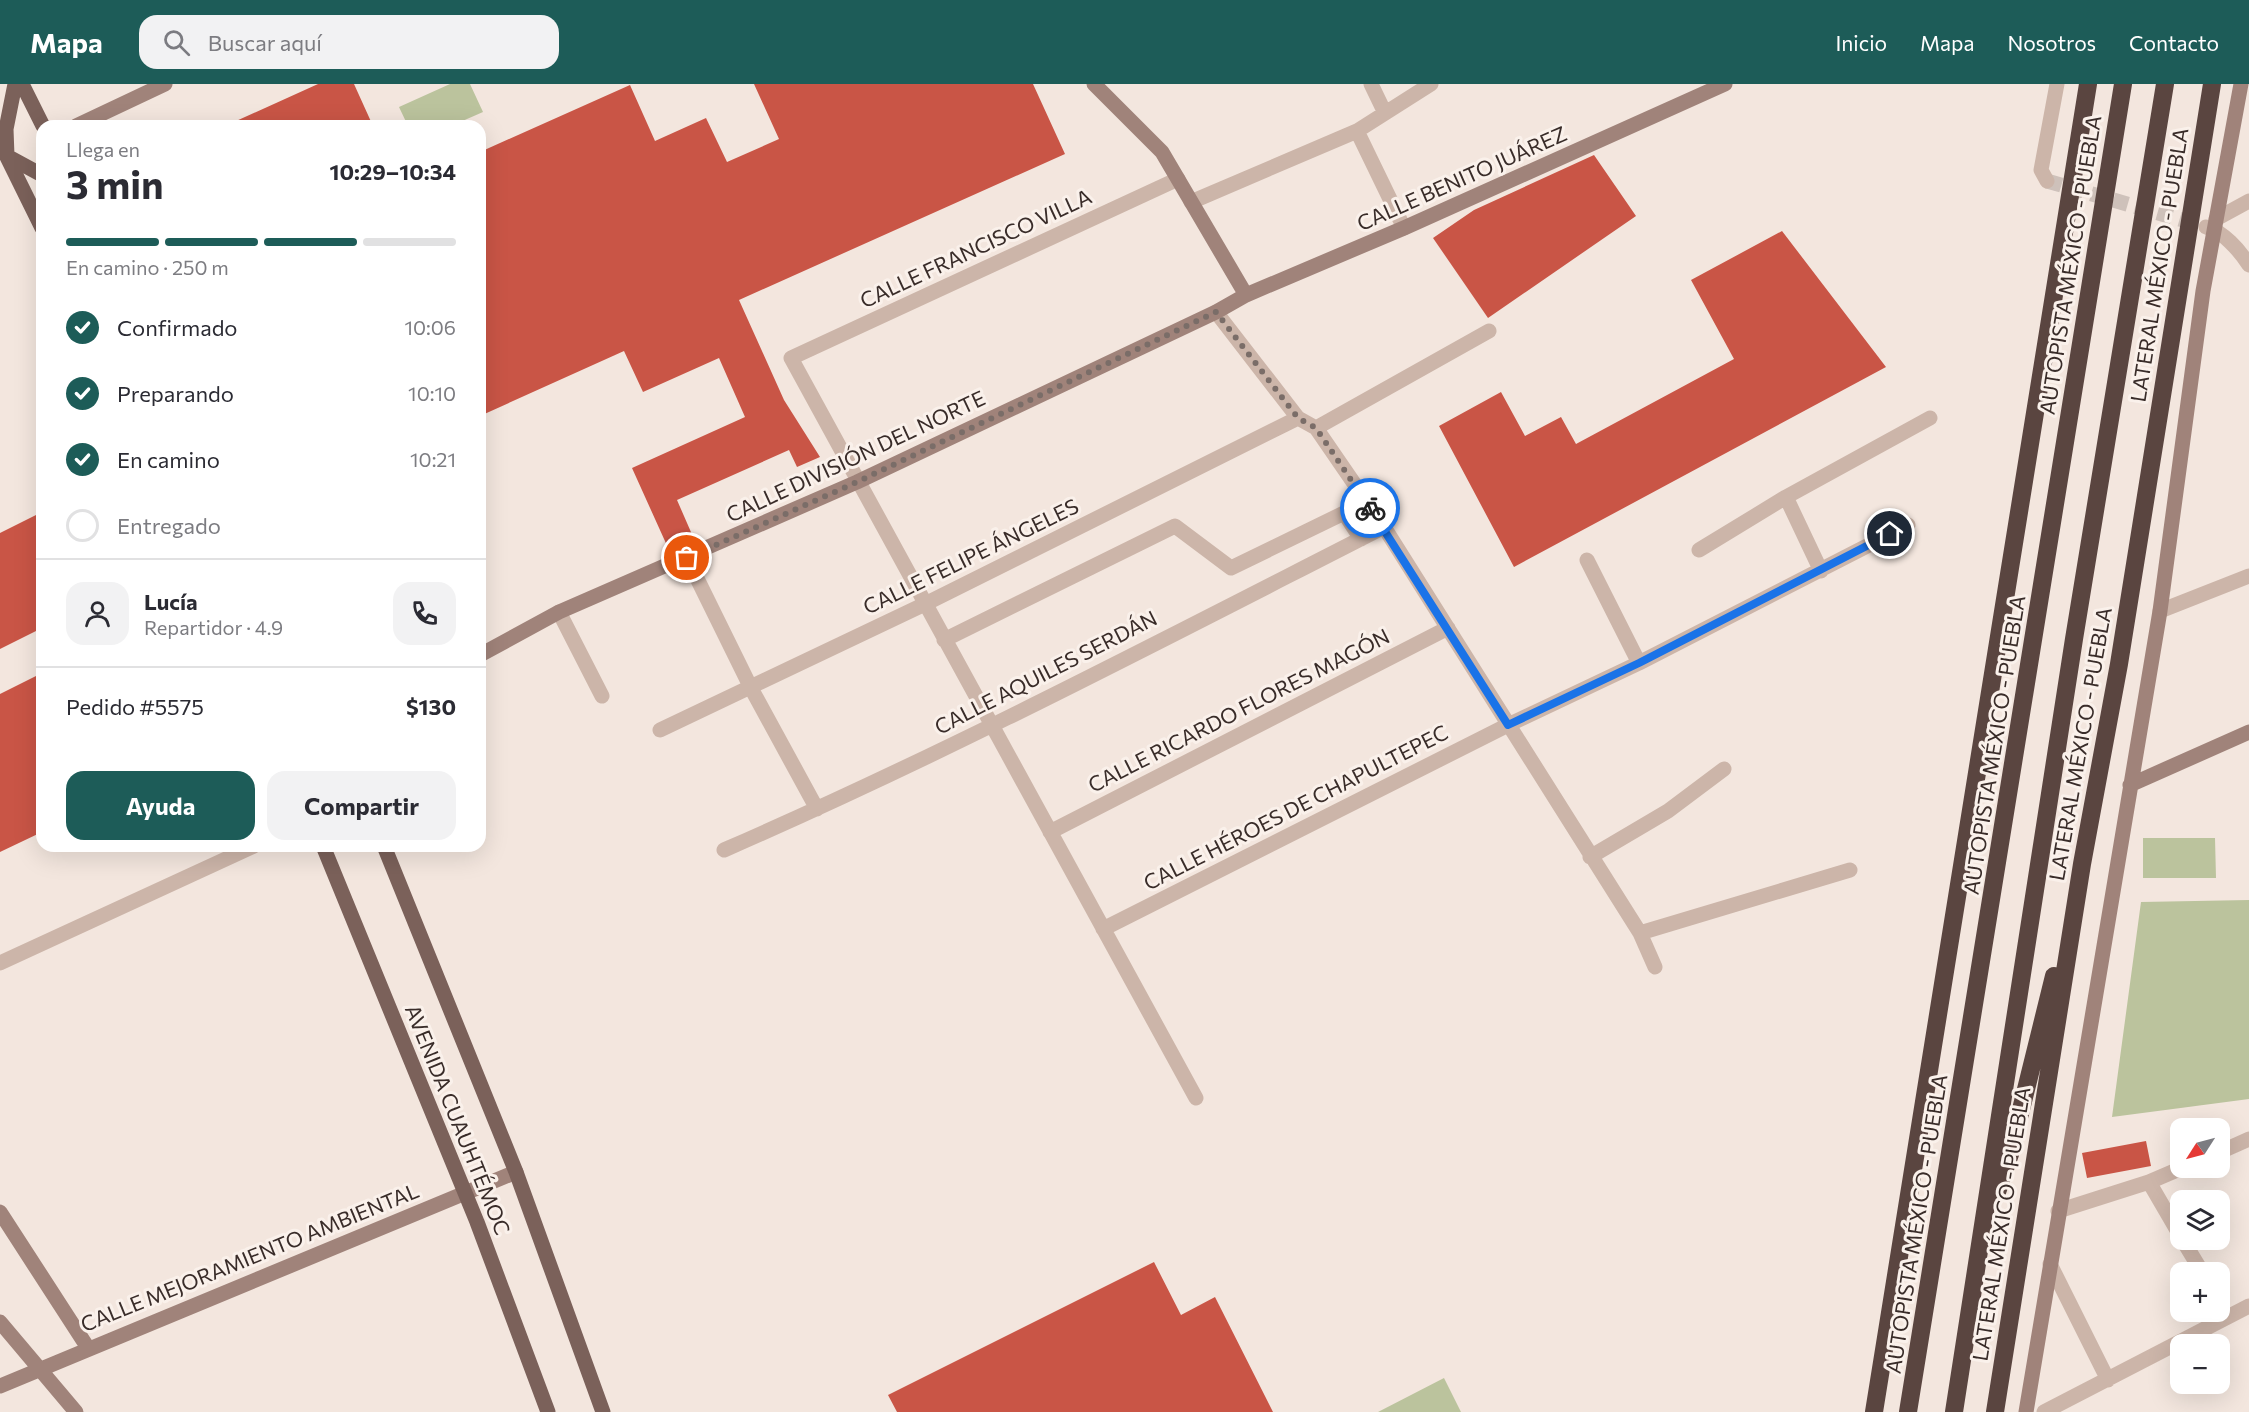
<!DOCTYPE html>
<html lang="es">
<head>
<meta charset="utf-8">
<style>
	:root { --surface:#fff; --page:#f2f2f3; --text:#2b2b33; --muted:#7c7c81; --line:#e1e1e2; --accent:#1d5c58 }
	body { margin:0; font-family:Commissioner,sans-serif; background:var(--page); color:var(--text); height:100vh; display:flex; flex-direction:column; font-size:22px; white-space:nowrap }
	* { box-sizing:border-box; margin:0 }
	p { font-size:20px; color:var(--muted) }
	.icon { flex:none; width:33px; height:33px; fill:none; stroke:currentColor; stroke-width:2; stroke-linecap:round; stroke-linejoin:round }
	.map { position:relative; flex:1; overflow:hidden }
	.drawer { position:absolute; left:36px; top:36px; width:450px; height:732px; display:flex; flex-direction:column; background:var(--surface); border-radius:18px; box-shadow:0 6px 24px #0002 }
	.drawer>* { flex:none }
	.needle { width:39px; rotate:234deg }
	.controls { position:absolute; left:2170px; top:1034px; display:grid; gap:12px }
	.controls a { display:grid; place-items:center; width:60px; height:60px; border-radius:12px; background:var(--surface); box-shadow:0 6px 24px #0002; font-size:30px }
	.pin { position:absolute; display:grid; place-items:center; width:51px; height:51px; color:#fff; margin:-26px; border:3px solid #fff; border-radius:50%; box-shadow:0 2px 6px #0007 }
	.courier { position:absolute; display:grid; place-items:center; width:60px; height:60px; margin:-30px; border:4px solid #1a73e8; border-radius:50%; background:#fff; color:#222; box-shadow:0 2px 8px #0007 }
	.overview em { font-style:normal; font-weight:700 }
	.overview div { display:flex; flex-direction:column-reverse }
	.overview { display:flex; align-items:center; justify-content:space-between; height:102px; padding:0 30px }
	h1 { font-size:39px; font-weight:700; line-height:45px }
	.bar { display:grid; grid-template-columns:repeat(4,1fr); gap:9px 6px; align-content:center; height:72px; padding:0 30px }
	.bar i { height:8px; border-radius:4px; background:var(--line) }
	.bar .current { background:var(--accent) }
	.bar p { grid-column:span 4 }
	.line { display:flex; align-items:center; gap:15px; padding:0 30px; border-top:2px solid var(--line) }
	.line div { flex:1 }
	.round { display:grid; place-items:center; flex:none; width:63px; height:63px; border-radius:18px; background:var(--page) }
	ol { padding:0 30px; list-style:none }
	li { display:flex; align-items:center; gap:18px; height:66px }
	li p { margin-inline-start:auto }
	li .icon { padding:6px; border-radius:50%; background:var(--accent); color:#fff; stroke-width:4 }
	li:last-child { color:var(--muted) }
	li i { width:33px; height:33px; border:3px solid var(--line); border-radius:50% }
	.primary-button { display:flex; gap:12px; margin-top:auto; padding:12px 30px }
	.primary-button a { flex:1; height:69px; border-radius:18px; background:var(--accent); color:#fff; font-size:24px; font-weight:700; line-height:69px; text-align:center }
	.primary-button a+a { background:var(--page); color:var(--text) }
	header { display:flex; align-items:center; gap:36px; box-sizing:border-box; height:84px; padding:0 30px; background:var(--accent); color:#fff }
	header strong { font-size:28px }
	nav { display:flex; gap:33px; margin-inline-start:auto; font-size:21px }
	.search { width:420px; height:54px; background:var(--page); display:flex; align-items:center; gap:15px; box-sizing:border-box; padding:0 21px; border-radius:18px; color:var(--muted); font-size:22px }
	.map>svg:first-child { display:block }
</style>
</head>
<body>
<header>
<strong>Mapa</strong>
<div class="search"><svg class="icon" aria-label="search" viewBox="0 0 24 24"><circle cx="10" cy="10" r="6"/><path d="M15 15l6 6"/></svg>Buscar aquí</div>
<nav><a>Inicio</a><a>Mapa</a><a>Nosotros</a><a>Contacto</a></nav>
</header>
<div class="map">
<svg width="2249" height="1328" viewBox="0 0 2249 1328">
	<rect width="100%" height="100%" fill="#f3e6de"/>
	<path fill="#bbc39d" d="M450,0H470L483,28L451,42H408L399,23Z
		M2143,754H2215L2216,794H2143Z
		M2249,816V1015L2112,1033L2141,818Z
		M1444,1294L1461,1328H1378Z"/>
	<path fill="#c95546" d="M318,0H354L373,42H225Z
		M754,0H1033L1065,70L739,216L784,316L820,373L797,383L789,366L677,416L694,455L669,466L632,384L745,333L719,274L643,308L624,267L480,332V68L630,1L655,57L706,34L727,78L779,55Z
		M1594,71L1636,132L1488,234L1433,154L1474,126Z
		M1782,147L1886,283L1514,483L1439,342L1501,308L1525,352L1561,333L1576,360L1734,275L1691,196Z
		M42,428V544L0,565V449Z
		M42,589V748L0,768V610Z
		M2146,1057L2151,1082L2087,1094L2082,1069Z
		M1154,1178L1181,1231L1215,1213L1273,1328H897L888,1311Z"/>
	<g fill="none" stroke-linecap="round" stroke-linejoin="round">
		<path stroke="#cec1ba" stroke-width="15" stroke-dasharray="15 8" stroke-linecap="butt" d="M2047,97L2200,141"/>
		<path stroke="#ccb5a9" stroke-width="15" d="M1371,0L1384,27
			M1357,47L1404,144
			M1178,95L791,274L1196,1014
			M2047,97L2041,86L2057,0
			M1191,118L1357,47L1431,0
			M2216,135L2249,117
			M2206,143C2223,147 2240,167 2249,181
			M1216,228L1298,334L1316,344L1384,443L1640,849L1655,883
			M1316,344L1489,247
			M1786,413L1821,487
			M1699,466L1786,413L1930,334
			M687,474L751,604L817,725
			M1587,476L1639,579
			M2160,527L2249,492
			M559,528L602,612
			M944,556L1175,442L1231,484L1344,429L1361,455
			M660,646L925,520L1298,334
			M1050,748L1448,544
			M724,766C949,668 1166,554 1384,443
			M1590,773L1668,727L1724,685
			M1103,845L1508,641L1639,579L1908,441
			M1640,849L1850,786
			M0,879L254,762
			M2220,1068L2249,1055
			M2149,1098L2181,1153
			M2058,1127L2149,1098L2184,1083
			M2182,1155L2202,1188
			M2050,1180L2108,1296
			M2044,1328L2249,1222"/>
		<path stroke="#a0837a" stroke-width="15" d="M1094,0L1162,68L1246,211
			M76,42L165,0
			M480,571L559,528L857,398L1216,228L1246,211L1404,144L1725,0
			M2130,701L2249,648
			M0,1128L88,1264
			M0,1238L76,1328
			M0,1302L516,1088
			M2026,1328L2160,527L2203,207L2241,0"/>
		<path stroke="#7b615a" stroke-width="15" d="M15,0L6,45L7,72L42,91
			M22,0L43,42
			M5,69L42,144
			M323,762L477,1138L548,1328
			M384,762L516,1088L603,1328"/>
		<path stroke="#5a4540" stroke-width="18" d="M1996,1111L2010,1070L2054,892
			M1874,1328L2088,0
			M1908,1328L2123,0
			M1954,1328L2074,555L2165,0
			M1995,1328L2082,780L2119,580L2212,0"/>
	</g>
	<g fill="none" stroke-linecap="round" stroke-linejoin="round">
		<path stroke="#7a6d68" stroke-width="6" stroke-dasharray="0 10.8" d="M687,474L857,398L1216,228L1298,334L1316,344L1370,424"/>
		<path stroke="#1a73e8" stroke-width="8" d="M1370,424L1508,641L1639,579L1890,450"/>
	</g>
	<g text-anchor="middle" stroke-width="6" stroke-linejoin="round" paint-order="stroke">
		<g font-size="21" fill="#392c29" stroke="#faf1eb">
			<text transform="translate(1462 95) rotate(-24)" y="7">CALLE BENITO JUÁREZ</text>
			<text transform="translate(976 165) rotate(-25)" y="7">CALLE FRANCISCO VILLA</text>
			<text transform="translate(2071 181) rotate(-81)" y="7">AUTOPISTA MÉXICO - PUEBLA</text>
			<text transform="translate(2160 181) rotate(-81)" y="7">LATERAL MÉXICO - PUEBLA</text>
			<text transform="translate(856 373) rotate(-25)" y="7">CALLE DIVISIÓN DEL NORTE</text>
			<text transform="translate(971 473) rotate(-26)" y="7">CALLE FELIPE ÁNGELES</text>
			<text transform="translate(1046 589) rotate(-27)" y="7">CALLE AQUILES SERDÁN</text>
			<text transform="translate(1239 627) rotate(-27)" y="7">CALLE RICARDO FLORES MAGÓN</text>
			<text transform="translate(2081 660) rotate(-80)" y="7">LATERAL MÉXICO - PUEBLA</text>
			<text transform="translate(1995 661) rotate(-81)" y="7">AUTOPISTA MÉXICO - PUEBLA</text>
			<text transform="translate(1296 724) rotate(-27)" y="7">CALLE HÉROES DE CHAPULTEPEC</text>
			<text transform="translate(457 1036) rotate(68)" y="7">AVENIDA CUAUHTÉMOC</text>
			<text transform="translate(1917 1140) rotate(-81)" y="7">AUTOPISTA MÉXICO - PUEBLA</text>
			<text transform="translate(2002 1140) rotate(-81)" y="7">LATERAL MÉXICO - PUEBLA</text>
			<text transform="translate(250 1174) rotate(-22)" y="7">CALLE MEJORAMIENTO AMBIENTAL</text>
		</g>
	</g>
</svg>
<div class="controls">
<a><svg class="needle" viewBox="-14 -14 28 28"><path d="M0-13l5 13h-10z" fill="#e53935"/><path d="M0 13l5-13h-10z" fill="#7c7c81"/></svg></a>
<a><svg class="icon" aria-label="layers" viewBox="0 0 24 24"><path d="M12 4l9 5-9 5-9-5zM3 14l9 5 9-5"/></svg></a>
<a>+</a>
<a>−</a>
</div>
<div class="pin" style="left:687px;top:474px;background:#ea580c"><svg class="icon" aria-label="bag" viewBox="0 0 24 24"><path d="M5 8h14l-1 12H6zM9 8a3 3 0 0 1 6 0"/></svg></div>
<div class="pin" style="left:1890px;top:450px;background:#1f2937"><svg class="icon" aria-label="home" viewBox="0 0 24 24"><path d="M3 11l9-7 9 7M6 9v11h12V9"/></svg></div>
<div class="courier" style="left:1370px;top:424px"><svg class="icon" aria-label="bike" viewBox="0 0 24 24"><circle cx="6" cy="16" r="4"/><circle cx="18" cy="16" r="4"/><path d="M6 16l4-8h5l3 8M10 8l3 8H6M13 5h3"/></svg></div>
<section class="drawer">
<div class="overview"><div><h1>3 min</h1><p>Llega en</p></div><em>10:29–10:34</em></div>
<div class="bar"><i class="current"></i><i class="current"></i><i class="current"></i><i></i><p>En camino · 250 m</p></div>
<ol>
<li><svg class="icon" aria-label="check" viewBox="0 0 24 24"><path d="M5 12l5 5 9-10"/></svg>Confirmado<p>10:06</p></li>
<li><svg class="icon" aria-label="check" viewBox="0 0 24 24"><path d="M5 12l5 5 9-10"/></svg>Preparando<p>10:10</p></li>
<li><svg class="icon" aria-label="check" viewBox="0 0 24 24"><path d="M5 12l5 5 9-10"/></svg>En camino<p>10:21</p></li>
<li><i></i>Entregado</li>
</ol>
<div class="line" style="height:108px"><a class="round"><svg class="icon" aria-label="person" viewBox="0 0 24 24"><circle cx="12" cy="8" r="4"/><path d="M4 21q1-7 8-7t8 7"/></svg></a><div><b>Lucía</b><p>Repartidor · 4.9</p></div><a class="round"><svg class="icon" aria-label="phone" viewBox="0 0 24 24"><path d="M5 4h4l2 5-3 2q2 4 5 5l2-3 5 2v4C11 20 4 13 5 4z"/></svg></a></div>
<div class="line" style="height:78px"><div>Pedido #5575</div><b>$130</b></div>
<div class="primary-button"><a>Ayuda</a><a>Compartir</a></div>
</section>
</div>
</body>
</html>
